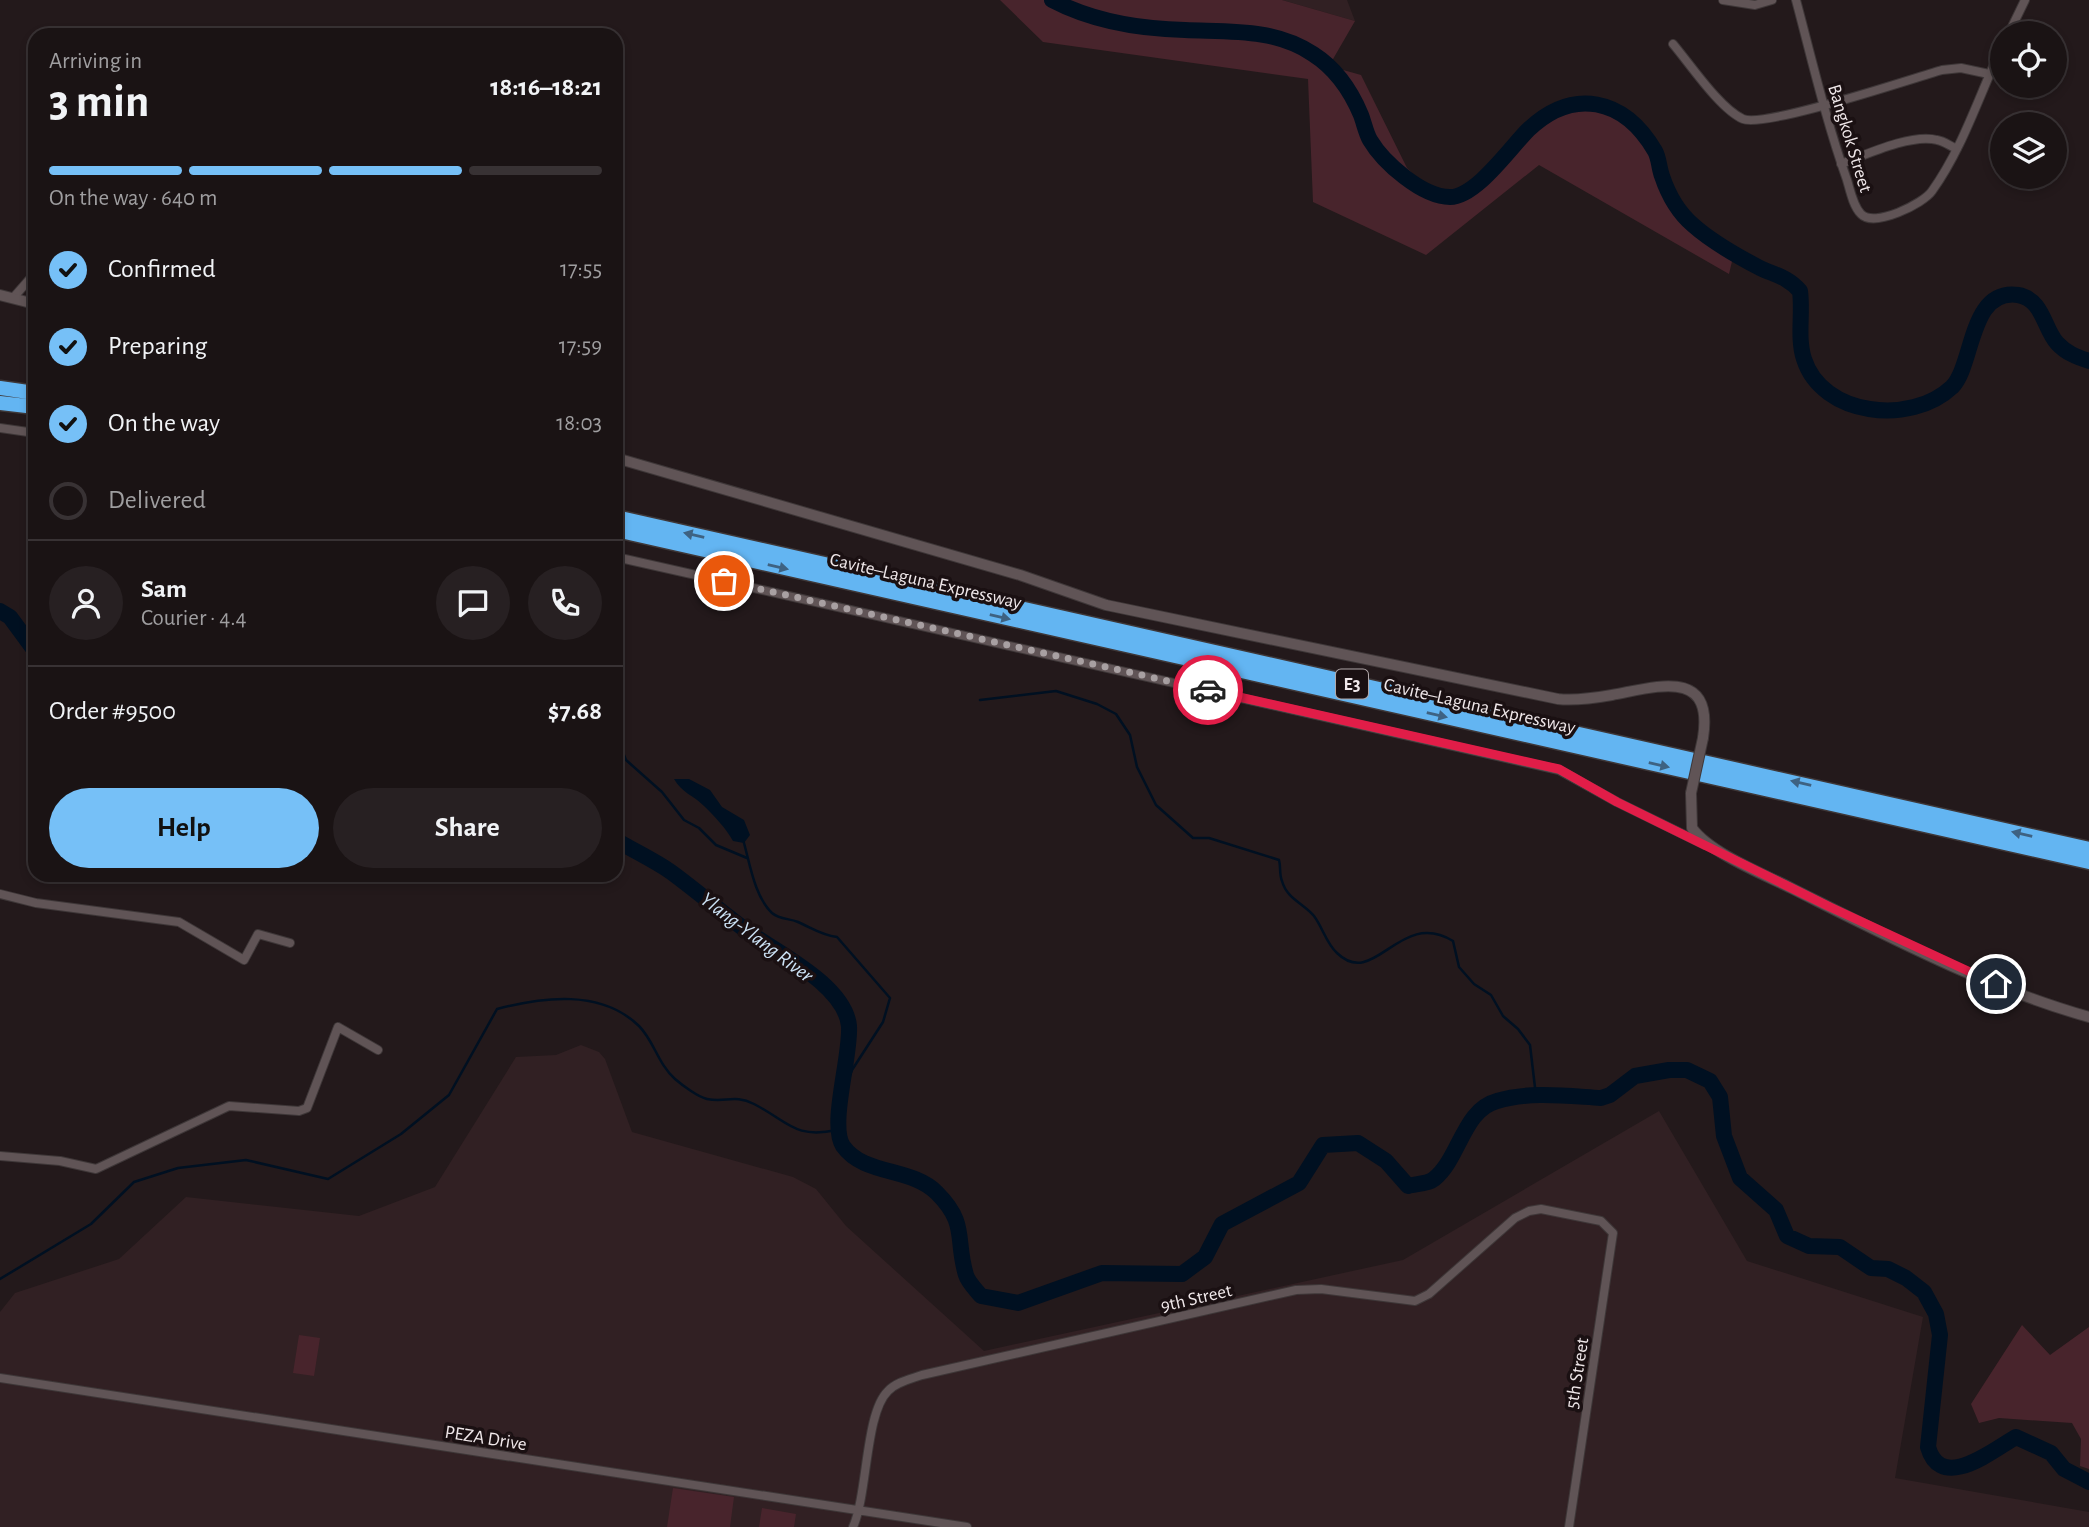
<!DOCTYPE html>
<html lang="en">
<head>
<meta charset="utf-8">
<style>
	:root { --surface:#1a1314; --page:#272022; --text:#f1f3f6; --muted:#9f9ea0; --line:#383234; --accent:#76c0f7 }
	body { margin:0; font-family:"Alegreya Sans",sans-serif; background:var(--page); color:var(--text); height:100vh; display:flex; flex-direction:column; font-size:26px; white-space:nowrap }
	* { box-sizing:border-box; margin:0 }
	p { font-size:23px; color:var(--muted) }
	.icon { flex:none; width:38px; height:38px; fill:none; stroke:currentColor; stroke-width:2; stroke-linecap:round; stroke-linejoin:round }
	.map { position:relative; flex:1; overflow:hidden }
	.drawer { position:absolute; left:28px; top:28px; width:595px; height:854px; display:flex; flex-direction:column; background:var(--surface); border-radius:21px; box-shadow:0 4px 10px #0003,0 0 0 2px var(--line) }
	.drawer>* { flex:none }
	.fabs { position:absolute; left:1990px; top:21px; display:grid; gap:14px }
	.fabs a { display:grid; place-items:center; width:77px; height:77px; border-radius:50%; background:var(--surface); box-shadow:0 4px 10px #0003,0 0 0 2px var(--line); font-size:35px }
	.pin { position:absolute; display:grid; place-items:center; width:60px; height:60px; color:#fff; margin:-30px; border:4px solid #fff; border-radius:50%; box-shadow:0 2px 7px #0007 }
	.courier { position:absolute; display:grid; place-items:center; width:70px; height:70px; margin:-35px; border:5px solid #e11d48; border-radius:50%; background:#fff; color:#222; box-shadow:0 2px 9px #0007 }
	.head em { font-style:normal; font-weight:600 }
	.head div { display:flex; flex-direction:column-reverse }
	.head { display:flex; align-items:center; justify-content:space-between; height:119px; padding:0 21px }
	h1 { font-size:46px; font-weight:600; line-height:52px }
	.bar { display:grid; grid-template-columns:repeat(4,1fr); gap:10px 7px; align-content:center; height:84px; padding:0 21px }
	.bar i { height:9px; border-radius:5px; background:var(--line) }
	.bar .active { background:var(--accent) }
	.bar p { grid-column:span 4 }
	.line { display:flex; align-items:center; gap:18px; padding:0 21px; border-top:2px solid var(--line) }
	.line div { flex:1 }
	.round { display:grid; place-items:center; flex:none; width:74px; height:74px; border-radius:37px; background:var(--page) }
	ol { padding:0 21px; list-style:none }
	li { display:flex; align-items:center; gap:21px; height:77px }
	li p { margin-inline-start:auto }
	li .icon { padding:7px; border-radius:50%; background:var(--accent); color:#111; stroke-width:4 }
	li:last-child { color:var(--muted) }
	li i { width:38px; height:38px; border:4px solid var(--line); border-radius:50% }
	.cta { display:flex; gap:14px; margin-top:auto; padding:14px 21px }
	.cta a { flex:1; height:80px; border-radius:42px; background:var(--accent); color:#111; font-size:28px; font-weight:600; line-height:80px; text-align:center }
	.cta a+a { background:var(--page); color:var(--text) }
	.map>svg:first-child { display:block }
</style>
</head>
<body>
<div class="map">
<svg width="2089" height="1527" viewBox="0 0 2089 1527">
	<rect width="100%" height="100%" fill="#23191b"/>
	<path fill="#312023" d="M1282,0H1347L1355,21Z
		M581,1045L599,1052L605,1059L632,1132L793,1177L816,1189L846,1226L984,1351L1403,1260L1659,1111L1747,1261L1923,1317L1895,1478L2089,1512V1527H0V1312L15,1293L119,1259L186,1197L359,1216L435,1187L516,1057L556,1055Z"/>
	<path fill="#48242c" d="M1000,0H1282L1355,21L1329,66L1361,75L1407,168L1431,192L1449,197L1468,192L1503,157L1526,126L1547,114L1575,101L1597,104L1616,113L1639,129L1656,153L1674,202L1691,223L1734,253L1729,274L1539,165L1426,255L1313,202L1308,79L1043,42Z
		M2022,1325L2050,1355L2089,1327V1469L2080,1466L2081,1439L2072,1423L1999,1418L1979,1423L1971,1404Z
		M299,1335L320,1338L314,1376L293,1373Z
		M673,1488L734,1497L730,1527H667Z
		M762,1508L796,1514L794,1527H759Z"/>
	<path fill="#001021" d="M674,779H689L710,790L722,807L744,820L750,835L744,843L733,841C726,828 714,816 704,806C693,795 682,793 674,779Z"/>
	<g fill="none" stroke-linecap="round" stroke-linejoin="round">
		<path stroke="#001021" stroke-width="2.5" d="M980,700L1056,691L1097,704L1116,714L1130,735L1137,767L1156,805L1193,838H1209L1279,860C1281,867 1279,874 1282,881C1287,899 1303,903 1314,916C1323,928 1326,943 1337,953C1375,990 1399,908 1453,941L1459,967L1474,984L1491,995L1503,1016L1518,1029L1530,1045L1536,1096
			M616,735L626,760L662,792L684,820L699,828L716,845L747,858
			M744,843C750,865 755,897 772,913C780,920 789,918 798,922C812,928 821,935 837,937L890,998L883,1022L852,1070L842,1097
			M0,1279L91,1224L134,1182L178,1168L246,1160L328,1179L401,1134L449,1095L497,1009C543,997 601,989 639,1026C654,1041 658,1064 675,1079C682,1085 698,1097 707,1099C726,1103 734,1094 754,1104C789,1122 794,1139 837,1130"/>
		<path stroke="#001021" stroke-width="16" d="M1052,0C1092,21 1139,29 1185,30C1229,32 1274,28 1313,54C1335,68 1351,91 1361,115C1364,123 1366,133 1370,140C1383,162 1422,197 1450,197C1476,197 1510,148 1528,130C1573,87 1624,98 1655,151C1659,158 1659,168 1662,176C1668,194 1679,213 1693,225C1712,242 1737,256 1760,268C1775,275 1788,277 1800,291C1803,313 1797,338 1804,359C1822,416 1911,426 1952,387C1974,365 1969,288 2018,295C2043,299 2044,329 2057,343C2066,353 2077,357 2089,361
			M0,611L10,617L35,651
			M616,840C634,851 654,860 671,872C697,891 721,912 747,931C776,952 845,985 849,1026C851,1056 829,1125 843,1146C864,1176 912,1167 937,1193C968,1224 955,1239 966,1275C968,1282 976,1290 981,1296L1018,1303L1102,1273L1182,1274L1205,1257L1222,1224L1299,1183L1323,1145L1358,1143L1386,1161L1408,1186C1415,1184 1428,1184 1434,1179C1460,1158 1463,1110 1497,1101C1530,1091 1567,1096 1601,1098L1610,1095L1635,1076L1669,1070H1687L1710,1081L1720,1097L1724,1136L1740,1178L1776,1210L1787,1236L1809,1246L1840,1247L1871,1268L1888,1269L1906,1278L1924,1292L1936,1314L1940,1335L1928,1447C1941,1493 1993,1450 2016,1437L2051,1453L2064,1469L2089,1482"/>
		<defs>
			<path id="minor" d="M1723,0L1755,5L1772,0
				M1796,0C1812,60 1826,121 1847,180C1850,190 1853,206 1861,214C1874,228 1923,204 1932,191C1963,148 1979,95 2002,47
				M2009,33L2025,0
				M118,35L119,32
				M1673,44C1690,64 1720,109 1743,119C1765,128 1911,79 1942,70L1961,68L1989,74
				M1841,164C1865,155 1912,133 1937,140C1944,141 1950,146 1957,149
				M13,298L35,273
				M0,428L35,433
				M616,557L1559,770L1617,802L1705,845
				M0,894L36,903L179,922L244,960L258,934L290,943
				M0,1156L60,1161L96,1169L229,1106L299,1111L307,1108L338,1027L378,1050
				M0,1378L967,1527
				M853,1527C868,1493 865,1413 888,1391C896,1382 911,1379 922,1375L1296,1290L1321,1289L1415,1301L1429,1294L1515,1218L1529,1211L1541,1209L1601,1221L1613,1233L1569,1527"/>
			<path id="tertiary" d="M0,295L35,304
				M616,458L1020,575L1106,605L1558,699C1576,701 1595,698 1612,695C1656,687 1714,667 1703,738
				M1691,793L1692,828C1710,853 1763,874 1791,888C1887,936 1986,988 2089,1017"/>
			<path id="motorway" d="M0,388L35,393
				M0,403L35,407
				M616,517L2089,849
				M616,530L2089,862"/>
		</defs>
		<use href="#minor" stroke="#3e3738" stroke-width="10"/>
		<use href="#tertiary" stroke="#3e3738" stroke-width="12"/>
		<use href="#motorway" stroke="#3e3738" stroke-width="17"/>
		<use href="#minor" stroke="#605456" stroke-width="8"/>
		<use href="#tertiary" stroke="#605456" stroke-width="10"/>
		<use href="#motorway" stroke="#63b5f2" stroke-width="14"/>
		<defs>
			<path id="tertiary-bridge" d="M1691,793L1703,738"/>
		</defs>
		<use href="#tertiary-bridge" stroke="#3e3738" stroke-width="12" stroke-linecap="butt"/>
		<use href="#tertiary-bridge" stroke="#605456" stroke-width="10"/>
	</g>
	<defs><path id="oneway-solid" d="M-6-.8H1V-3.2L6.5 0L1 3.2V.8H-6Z" transform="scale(1.75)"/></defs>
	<g fill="#3e6282">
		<use href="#oneway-solid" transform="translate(694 535) rotate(-167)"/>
		<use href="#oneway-solid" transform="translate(778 567) rotate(13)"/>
		<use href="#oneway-solid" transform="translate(1000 617) rotate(13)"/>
		<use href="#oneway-solid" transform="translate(1437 715) rotate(13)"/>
		<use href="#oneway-solid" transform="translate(1659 765) rotate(13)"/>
		<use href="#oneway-solid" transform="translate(1801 783) rotate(-167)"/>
		<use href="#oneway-solid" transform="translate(2022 834) rotate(-167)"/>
	</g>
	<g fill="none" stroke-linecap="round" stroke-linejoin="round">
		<path stroke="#a8a0a2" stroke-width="7" stroke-dasharray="0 12.6" d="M724,581L1208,690"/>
		<path stroke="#e11d48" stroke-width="9" d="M1208,690L1559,769L1617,802L1830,907L1996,984"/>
	</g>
	<g text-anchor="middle" stroke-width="7" stroke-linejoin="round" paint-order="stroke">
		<rect fill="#1a1012" stroke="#b0a7a9" stroke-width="2" x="1336" y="669.5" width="32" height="29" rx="5"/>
		<g font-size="18" font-weight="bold" fill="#f0e8ea">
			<text x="1352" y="690">E3</text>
		</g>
		<g font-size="19" fill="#f0e8ea" stroke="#1a1012">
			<text transform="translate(1851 138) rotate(73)" y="7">Bangkok Street</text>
			<text transform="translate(926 580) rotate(13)" y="7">Cavite–Laguna Expressway</text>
			<text transform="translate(1480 705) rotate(13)" y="7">Cavite–Laguna Expressway</text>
			<text transform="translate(1196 1297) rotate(-13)" y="7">9th Street</text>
			<text transform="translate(1576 1373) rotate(-81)" y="7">5th Street</text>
			<text transform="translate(486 1437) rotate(9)" y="7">PEZA Drive</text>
		</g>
		<g font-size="21" font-style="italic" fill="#cce2f5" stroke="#1a1012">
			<text transform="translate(757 937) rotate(37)" y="7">Ylang-Ylang River</text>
		</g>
	</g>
</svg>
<div class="fabs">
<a><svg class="icon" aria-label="locate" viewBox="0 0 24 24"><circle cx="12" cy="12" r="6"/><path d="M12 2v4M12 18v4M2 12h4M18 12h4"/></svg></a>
<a><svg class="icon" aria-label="layers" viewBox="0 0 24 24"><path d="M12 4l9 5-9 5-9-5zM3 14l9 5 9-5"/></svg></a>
</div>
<div class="pin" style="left:724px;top:581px;background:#ea580c"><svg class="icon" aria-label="bag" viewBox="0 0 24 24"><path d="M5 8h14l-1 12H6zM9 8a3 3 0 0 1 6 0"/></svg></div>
<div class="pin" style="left:1996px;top:984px;background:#1f2937"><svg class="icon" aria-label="home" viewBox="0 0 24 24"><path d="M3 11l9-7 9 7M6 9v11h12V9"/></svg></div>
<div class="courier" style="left:1208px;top:690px"><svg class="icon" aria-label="car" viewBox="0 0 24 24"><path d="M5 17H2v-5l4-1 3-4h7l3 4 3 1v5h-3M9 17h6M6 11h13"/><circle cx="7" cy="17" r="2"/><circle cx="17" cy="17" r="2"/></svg></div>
<section class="drawer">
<div class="head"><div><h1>3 min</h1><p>Arriving in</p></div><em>18:16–18:21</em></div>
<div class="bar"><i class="active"></i><i class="active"></i><i class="active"></i><i></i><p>On the way · 640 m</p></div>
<ol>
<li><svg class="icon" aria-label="check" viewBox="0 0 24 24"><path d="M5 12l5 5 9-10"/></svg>Confirmed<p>17:55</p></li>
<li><svg class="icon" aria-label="check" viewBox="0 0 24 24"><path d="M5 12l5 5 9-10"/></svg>Preparing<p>17:59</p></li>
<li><svg class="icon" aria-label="check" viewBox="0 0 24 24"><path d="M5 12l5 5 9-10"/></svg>On the way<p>18:03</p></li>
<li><i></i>Delivered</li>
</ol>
<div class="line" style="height:126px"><a class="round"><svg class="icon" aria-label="person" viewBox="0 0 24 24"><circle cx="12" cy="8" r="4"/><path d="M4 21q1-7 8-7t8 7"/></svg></a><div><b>Sam</b><p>Courier · 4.4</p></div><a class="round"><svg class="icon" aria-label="chat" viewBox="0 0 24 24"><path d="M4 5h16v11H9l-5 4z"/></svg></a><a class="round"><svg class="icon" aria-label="phone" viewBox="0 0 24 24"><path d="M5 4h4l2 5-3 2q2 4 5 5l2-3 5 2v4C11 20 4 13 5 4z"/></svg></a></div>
<div class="line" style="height:91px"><div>Order #9500</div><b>$7.68</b></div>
<div class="cta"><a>Help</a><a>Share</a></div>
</section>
</div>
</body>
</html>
